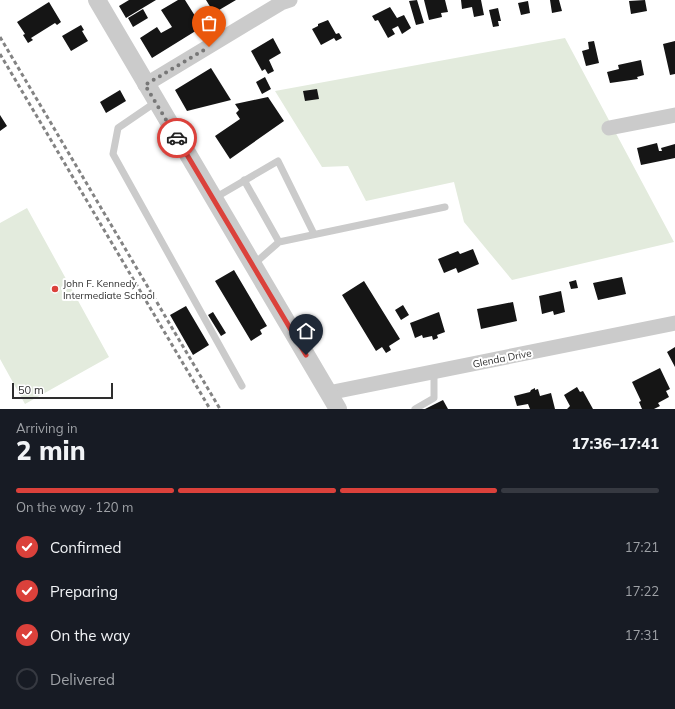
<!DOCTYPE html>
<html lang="en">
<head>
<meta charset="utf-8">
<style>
	:root { --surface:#171b24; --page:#20242c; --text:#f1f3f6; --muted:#9ea1a6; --line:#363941; --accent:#db413b }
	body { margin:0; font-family:Mulish,sans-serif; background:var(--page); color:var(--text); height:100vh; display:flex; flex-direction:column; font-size:15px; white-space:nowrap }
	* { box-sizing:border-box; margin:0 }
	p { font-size:13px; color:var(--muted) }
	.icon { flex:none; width:22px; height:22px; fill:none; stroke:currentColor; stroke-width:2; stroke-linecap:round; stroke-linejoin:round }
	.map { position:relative; height:409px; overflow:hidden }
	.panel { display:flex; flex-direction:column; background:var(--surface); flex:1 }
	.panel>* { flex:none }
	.scale { position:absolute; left:12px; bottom:10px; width:101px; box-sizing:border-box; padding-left:4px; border:2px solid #2e2e2e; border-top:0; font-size:11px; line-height:14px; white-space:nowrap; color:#2e2e2e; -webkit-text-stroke:3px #fff; paint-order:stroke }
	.pin { position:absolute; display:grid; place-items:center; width:34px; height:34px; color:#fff; margin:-41px -17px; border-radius:50% 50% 50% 0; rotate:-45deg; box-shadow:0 0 4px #0007 }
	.pin .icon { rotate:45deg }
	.courier { position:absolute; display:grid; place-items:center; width:40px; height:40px; margin:-20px; border:3px solid #db413b; border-radius:50%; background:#fff; color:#222; box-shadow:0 1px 5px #0007 }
	.headline em { font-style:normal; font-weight:800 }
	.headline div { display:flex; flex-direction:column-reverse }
	.headline { display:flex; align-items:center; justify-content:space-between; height:68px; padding:0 16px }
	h1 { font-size:26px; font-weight:800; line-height:30px }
	.bar { display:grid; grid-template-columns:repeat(4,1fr); gap:6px 4px; align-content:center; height:48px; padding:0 16px }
	.bar i { height:5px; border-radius:3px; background:var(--line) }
	.bar .selected { background:var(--accent) }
	.bar p { grid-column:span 4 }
	ol { padding:0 16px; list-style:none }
	li { display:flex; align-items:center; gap:12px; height:44px }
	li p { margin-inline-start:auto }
	li .icon { padding:4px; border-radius:50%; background:var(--accent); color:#fff; stroke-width:4 }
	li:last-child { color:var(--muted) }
	li i { width:22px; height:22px; border:2px solid var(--line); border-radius:50% }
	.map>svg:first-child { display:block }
</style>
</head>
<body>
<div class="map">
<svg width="675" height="409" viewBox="0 0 675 409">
	<rect width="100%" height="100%" fill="#fff"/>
	<path fill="#e3ebdd" d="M565,38L674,242L512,280L464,222L454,182L366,201L348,166L322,167L275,91Z
		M27,208L109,357L25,404L0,359V223Z"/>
	<path fill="#151515" d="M129,0H156L126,18L119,6Z
		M178,0H185L202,27L152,58L140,38L157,27L161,33L172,27L161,10Z
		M206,0H236L214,13Z
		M417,0L424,23L416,25L409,1Z
		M424,0H445L448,12L441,13L442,17L429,20Z
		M461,0H481L484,15L474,17L472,7L462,9Z
		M550,0H559L562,11L552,13Z
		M645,0L647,11L631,14L629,1Z
		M528,1L530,13L521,15L518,3Z
		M49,2L61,22L57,25L55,23L31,38L33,40L28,43L23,35L25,34L17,22Z
		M390,7L397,18L404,15L411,28L402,34L398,26L392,29L395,34L388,38L378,20L375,21L372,16Z
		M498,8L501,21H498L499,26L493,27L489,10Z
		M143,9L148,18L133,27L128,18Z
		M328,20L336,34L339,33L342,38L336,41L334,38L321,45L312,29L318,26V24Z
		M81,25L84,30L82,31L88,41L71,51L62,36Z
		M273,38L281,53L269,60L274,71L268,74L265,69L262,71L251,51Z
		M594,41L599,63L586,66L582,51L589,49L588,42Z
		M675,41V74L670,75L663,44Z
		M641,60L644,75L637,77L638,79L610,83L607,72L619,69L618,65Z
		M211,68L231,100L187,111L175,90Z
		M265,77L271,89L262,94L256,82Z
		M317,89L319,99L305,101L303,91Z
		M120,90L126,101L106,113L100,102Z
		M268,97L284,121L230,159L215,136L240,119L236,113L239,110L235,104Z
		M0,115L7,126L0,131Z
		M657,143L659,151H662L661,148L675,144V158L641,165L637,148Z
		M473,249L479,264L458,273L456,268L444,273L438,259L458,251L460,254Z
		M234,270L267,326L260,330L262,334L251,341L215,281Z
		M622,277L626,294L598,300L593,283Z
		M576,280L578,288L571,289L569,282Z
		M364,281L400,339L389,346L391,350L386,353L382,347L376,351L342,295Z
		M561,291L565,312L554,315L553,311L542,314L539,296Z
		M513,302L517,321L481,329L477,309Z
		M403,305L409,315L401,320L395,310Z
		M186,306L209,345L193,355L170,315Z
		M213,312L226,333L221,336L208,315Z
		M439,312L445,332L437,335L438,338L433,340L432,336L423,338L422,335L415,338L410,323Z
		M675,347V367L667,352Z
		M660,368L670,389L666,391L669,397L658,403L660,406L654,409H642L639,402L641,401L632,382Z
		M577,387L580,392L583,391L593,409H567L570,406L564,395Z
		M535,388V390L538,389L540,396L551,393L555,409H530L528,404L517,406L514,396L530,392L531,390Z
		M443,400L448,409H425Z"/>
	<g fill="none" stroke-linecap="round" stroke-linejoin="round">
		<path stroke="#cbcbcb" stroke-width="7" d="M156,102L118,128L113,154L242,386
			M244,180L279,242
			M213,199L278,161L314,234
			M254,264L279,242L445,207
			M415,409L434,398V372"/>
		<path stroke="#cbcbcb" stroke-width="15" d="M145,85L281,3L290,0
			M609,128L675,115
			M328,393L675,323"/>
		<path stroke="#cbcbcb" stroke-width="18" d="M97,0L338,409"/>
		<path stroke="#838383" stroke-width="3" stroke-dasharray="4 3" stroke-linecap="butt" d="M0,37L220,409
			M0,54L210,409"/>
	</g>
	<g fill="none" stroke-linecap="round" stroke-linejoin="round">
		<path stroke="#777" stroke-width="4" stroke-dasharray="0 7.2" d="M177,138L145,85L209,47"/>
		<path stroke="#db413b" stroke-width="5" d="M177,138L306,355"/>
	</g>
	<circle fill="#db413b" stroke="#fff" stroke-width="1.5" cx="55" cy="289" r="4"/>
	<g text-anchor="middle" stroke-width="4" stroke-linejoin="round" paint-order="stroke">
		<g font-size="10" fill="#2e2e2e" stroke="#fff" text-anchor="start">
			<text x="63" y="287">John F. Kennedy<tspan x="63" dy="12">Intermediate School</tspan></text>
		</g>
		<g font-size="10" fill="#2e2e2e" stroke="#fff">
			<text transform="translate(502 358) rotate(-11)" y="4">Glenda Drive</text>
		</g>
	</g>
</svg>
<div class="scale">50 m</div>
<div class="pin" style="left:209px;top:47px;background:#ea580c"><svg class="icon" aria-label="bag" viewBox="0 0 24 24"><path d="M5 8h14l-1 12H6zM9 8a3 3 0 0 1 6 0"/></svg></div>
<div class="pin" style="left:306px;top:355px;background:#1f2937"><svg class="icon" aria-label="home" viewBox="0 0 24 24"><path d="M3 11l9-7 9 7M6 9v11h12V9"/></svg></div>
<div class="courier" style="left:177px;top:138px"><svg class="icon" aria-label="car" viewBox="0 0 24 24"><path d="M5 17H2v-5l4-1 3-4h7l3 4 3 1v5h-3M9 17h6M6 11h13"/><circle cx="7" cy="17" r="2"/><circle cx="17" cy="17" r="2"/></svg></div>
</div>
<section class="panel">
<div class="headline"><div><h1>2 min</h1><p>Arriving in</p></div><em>17:36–17:41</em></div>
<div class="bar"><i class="selected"></i><i class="selected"></i><i class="selected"></i><i></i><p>On the way · 120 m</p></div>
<ol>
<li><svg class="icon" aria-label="check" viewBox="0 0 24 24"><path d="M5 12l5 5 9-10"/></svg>Confirmed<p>17:21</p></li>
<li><svg class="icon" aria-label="check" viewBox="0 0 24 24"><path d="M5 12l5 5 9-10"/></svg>Preparing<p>17:22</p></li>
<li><svg class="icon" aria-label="check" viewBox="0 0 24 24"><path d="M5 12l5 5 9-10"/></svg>On the way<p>17:31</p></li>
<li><i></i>Delivered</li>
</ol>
</section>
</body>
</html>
